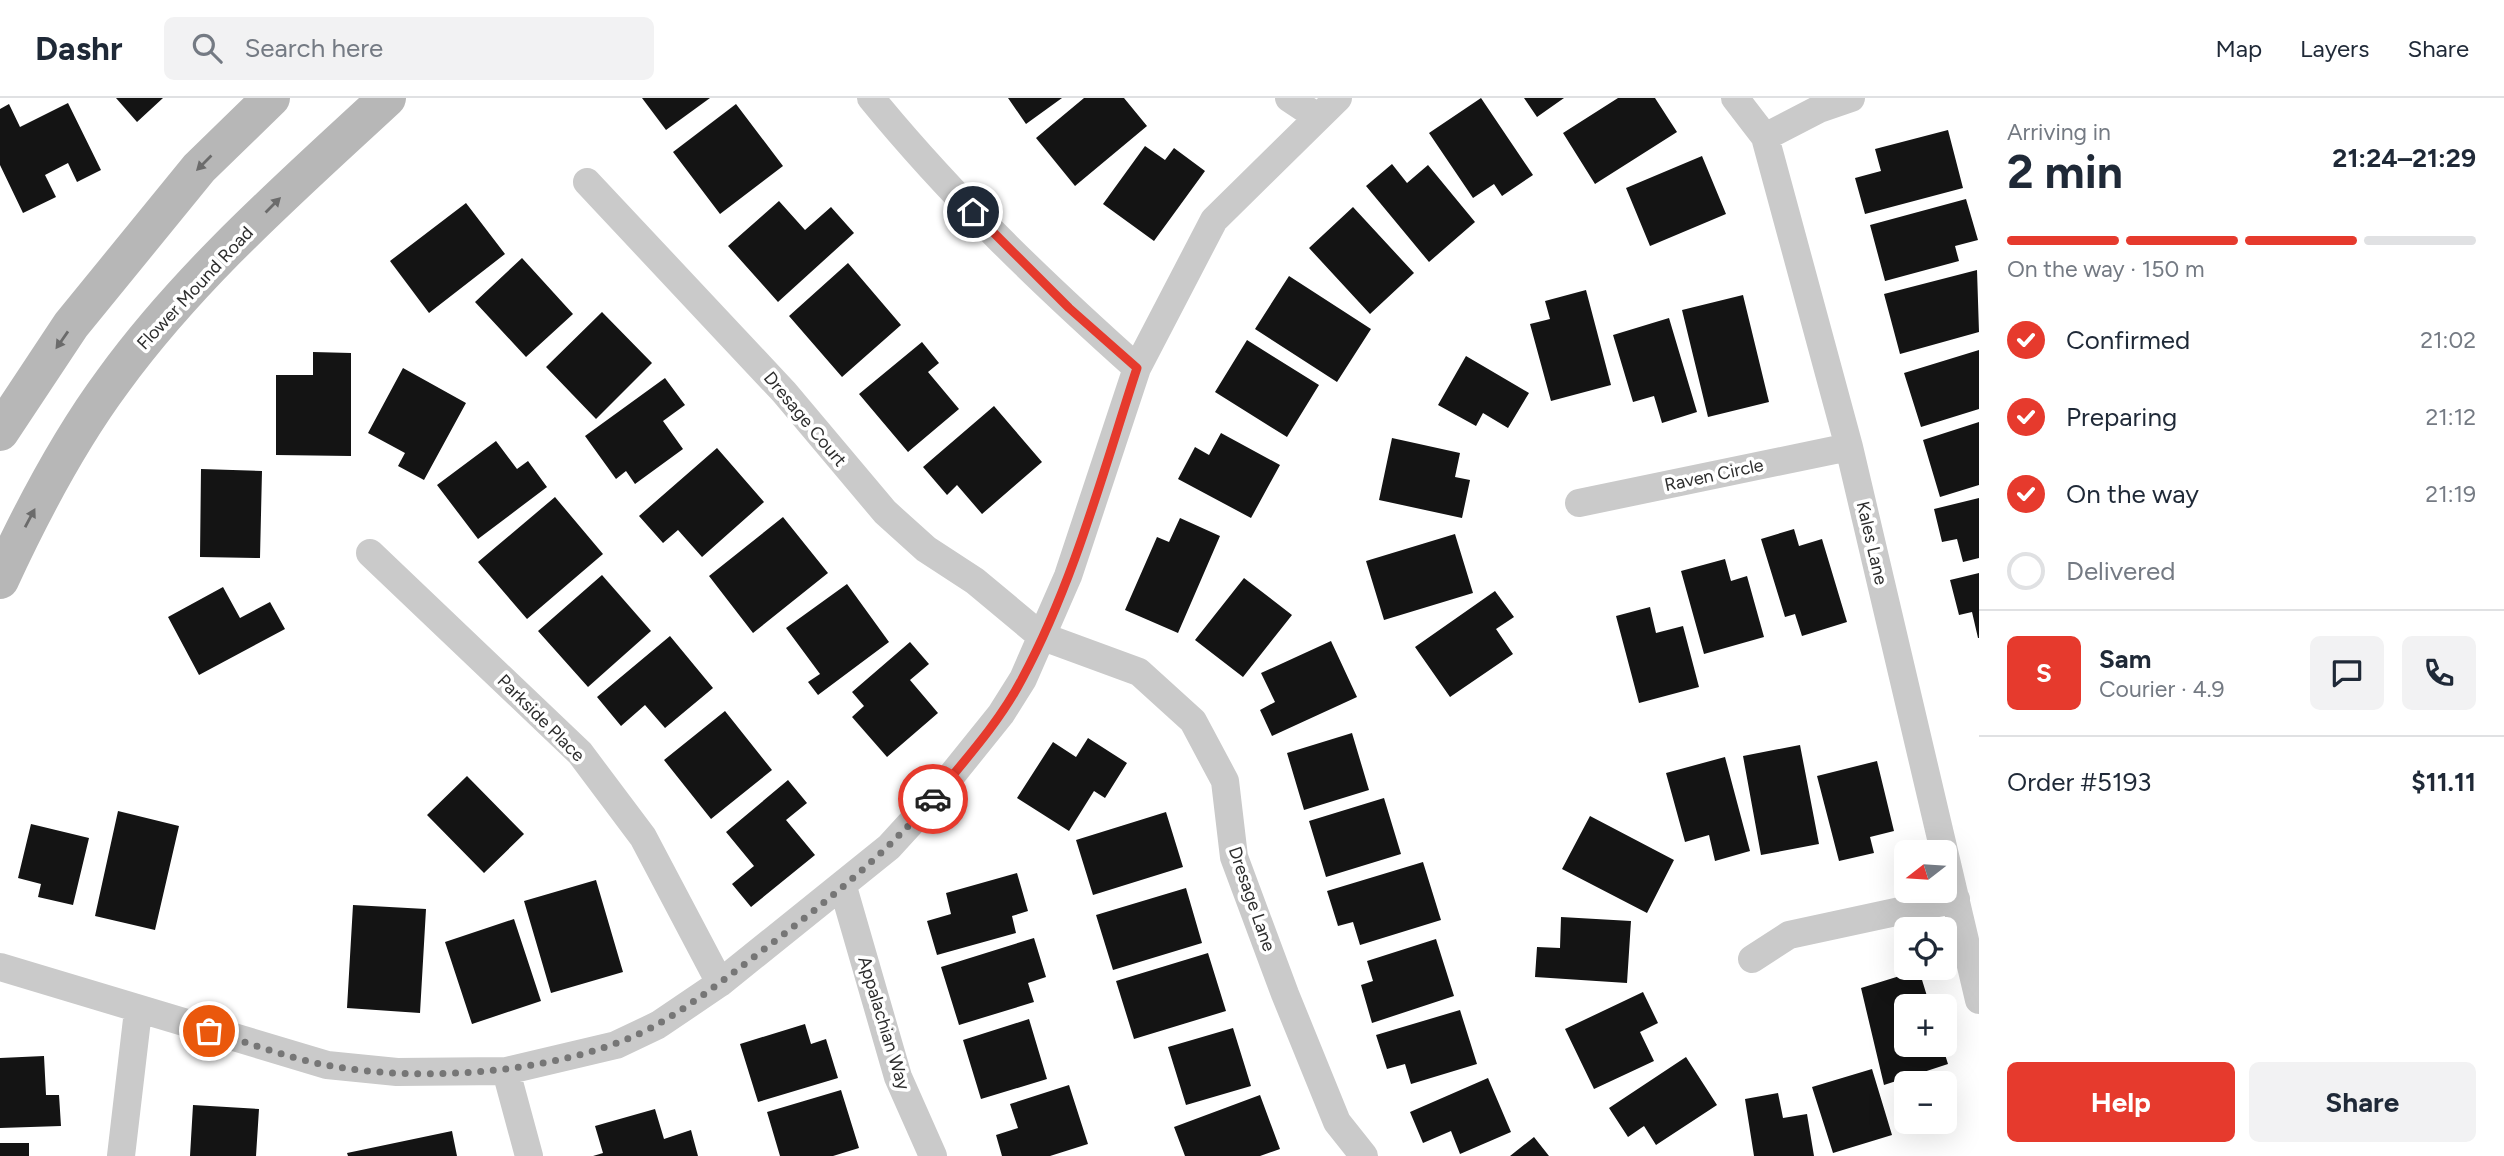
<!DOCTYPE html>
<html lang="en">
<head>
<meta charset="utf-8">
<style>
	:root { --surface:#fff; --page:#f2f2f3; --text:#1f2937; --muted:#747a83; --line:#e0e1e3; --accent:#e63a2d }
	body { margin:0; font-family:Figtree,sans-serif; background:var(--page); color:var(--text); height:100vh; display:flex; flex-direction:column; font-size:26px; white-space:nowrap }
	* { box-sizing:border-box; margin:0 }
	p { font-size:23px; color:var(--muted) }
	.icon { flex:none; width:38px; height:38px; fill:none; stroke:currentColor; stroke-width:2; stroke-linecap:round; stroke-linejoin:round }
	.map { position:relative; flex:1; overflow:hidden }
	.panel { display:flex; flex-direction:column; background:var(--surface); width:525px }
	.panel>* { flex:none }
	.needle { width:46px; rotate:253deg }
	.tools { position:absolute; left:1894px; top:742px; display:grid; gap:14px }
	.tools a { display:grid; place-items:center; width:63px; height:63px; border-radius:10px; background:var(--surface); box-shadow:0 7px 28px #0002; font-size:35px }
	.pin { position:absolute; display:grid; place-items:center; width:60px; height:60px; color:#fff; margin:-30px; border:4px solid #fff; border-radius:50%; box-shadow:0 2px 7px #0007 }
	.courier { position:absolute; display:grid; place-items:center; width:70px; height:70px; margin:-35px; border:5px solid #e63a2d; border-radius:50%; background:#fff; color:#222; box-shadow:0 2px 9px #0007 }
	.overview em { font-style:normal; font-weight:700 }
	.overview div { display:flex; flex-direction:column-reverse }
	.overview { display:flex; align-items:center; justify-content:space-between; height:119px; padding:0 28px }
	h1 { font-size:46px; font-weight:700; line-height:52px }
	.bar { display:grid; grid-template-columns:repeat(4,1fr); gap:10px 7px; align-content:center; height:84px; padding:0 28px }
	.bar i { height:9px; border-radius:5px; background:var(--line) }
	.bar .current { background:var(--accent) }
	.bar p { grid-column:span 4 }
	.line { display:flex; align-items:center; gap:18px; padding:0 28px; border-top:2px solid var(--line) }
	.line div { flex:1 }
	.round { display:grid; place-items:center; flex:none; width:74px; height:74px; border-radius:10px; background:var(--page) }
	ol { padding:0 28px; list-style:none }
	li { display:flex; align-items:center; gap:21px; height:77px }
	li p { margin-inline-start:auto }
	li .icon { padding:7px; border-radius:50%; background:var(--accent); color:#fff; stroke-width:4 }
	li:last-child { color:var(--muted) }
	li i { width:38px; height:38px; border:4px solid var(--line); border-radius:50% }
	.action { display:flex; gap:14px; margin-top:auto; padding:14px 28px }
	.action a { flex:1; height:80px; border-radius:10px; background:var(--accent); color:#fff; font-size:28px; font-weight:700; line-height:80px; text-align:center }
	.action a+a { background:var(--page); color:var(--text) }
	header { display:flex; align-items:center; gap:42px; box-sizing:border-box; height:98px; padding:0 35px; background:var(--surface); border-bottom:2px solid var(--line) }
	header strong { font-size:33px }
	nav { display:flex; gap:38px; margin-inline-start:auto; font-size:24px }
	.search { width:490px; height:63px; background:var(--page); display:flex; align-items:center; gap:18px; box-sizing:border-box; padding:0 24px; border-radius:10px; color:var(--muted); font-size:26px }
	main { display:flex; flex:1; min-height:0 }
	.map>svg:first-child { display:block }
</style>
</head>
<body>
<header>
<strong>Dashr</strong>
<div class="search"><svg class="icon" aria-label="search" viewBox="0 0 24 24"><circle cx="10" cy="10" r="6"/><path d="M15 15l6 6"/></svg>Search here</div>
<nav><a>Map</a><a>Layers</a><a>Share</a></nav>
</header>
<main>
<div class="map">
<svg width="1979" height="1058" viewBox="0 0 1979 1058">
	<rect width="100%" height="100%" fill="#fff"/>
	<path fill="#141414" d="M116,0H163L137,24Z
		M642,0H710L666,32Z
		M1008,0H1062L1026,26Z
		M1084,0H1124L1147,28L1075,88L1036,40Z
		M1481,0L1533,77L1502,98L1494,86L1473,100L1429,35Z
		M1524,0H1564L1537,19Z
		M1618,0H1655L1677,34L1595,86L1563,35Z
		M68,5L101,72L77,84L68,65L45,77L56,99L23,115L0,67V11L9,6L20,29Z
		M736,6L783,68L720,116L673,54Z
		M1948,32L1963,90L1865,116L1855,80L1881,73L1875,51Z
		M1145,48L1165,62L1174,50L1205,73L1154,143L1103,106Z
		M1702,58L1726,116L1650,148L1626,90Z
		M1392,66L1407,85L1428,67L1475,124L1429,164L1366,88Z
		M1966,101L1978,142L1955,148L1959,163L1885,183L1870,127Z
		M779,103L805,132L831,109L854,135L778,204L728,148Z
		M466,105L505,156L429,215L390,163Z
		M1353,109L1414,175L1370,216L1309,150Z
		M522,160L573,216L526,259L475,204Z
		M848,165L901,227L842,279L789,218Z
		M1977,172L1979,234L1900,256L1884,196Z
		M1289,178L1371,231L1337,284L1255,231Z
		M1586,192L1611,287L1551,303L1530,226L1550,221L1545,203Z
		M1743,197L1769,304L1708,319L1682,212Z
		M602,214L652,265L596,321L546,269Z
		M1669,220L1697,314L1662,325L1654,298L1633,304L1613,237Z
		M1247,242L1319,287L1287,339L1215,294Z
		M922,244L939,265L928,274L959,311L908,354L859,296Z
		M1979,252V311L1921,329L1904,275Z
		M313,254L351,255V358L276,357V277H313Z
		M1466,258L1529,295L1508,330L1483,315L1476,328L1438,307Z
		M403,270L466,305L424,382L398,368L405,355L368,335Z
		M665,280L685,307L663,323L683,351L635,386L626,373L616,381L585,338Z
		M994,308L1042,364L982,416L957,387L947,397L923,369Z
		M1979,324V387L1940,399L1923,342Z
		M1221,335L1280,367L1251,420L1178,381L1195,349L1209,357Z
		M1392,340L1460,355L1455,379L1470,382L1462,420L1379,402Z
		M496,343L517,371L528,363L547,389L478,441L437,387Z
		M717,350L764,404L702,459L678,432L663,445L639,418Z
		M201,371L262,373L260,460L200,459Z
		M555,399L603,456L527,521L478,464Z
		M1979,400V460L1963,464L1957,441L1942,444L1934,411Z
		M783,419L828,475L753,535L709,478Z
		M1180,420L1220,438L1178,535L1125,512L1157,439L1169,444Z
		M1794,431L1799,448L1822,441L1847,524L1802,538L1795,516L1785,519L1761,441Z
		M1455,436L1473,495L1384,522L1366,463Z
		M1725,461L1731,483L1747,478L1764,539L1704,556L1681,473Z
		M1979,475V540H1978L1972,514L1959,517L1950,482Z
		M602,477L651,533L588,589L538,533Z
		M1244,480L1292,517L1243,579L1195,542Z
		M847,486L889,544L818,597L808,584L820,576L786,530Z
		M223,489L240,520L270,504L285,531L199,577L168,519Z
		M1495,493L1514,519L1496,531L1513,556L1450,599L1415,549Z
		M1650,509L1656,535L1683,528L1699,589L1639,605L1616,518Z
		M670,538L713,590L665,630L645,607L621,628L597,599Z
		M1331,543L1357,599L1272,638L1260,612L1275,604L1261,575Z
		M910,544L929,566L910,582L938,615L887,659L852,619L864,608L852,594Z
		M725,613L772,672L711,721L664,662Z
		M1352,635L1369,692L1304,712L1287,655Z
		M1088,640L1127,665L1105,700L1094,693L1069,733L1017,700L1053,644L1076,659Z
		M1800,647L1819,746L1761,757L1743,658Z
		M1725,659L1750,753L1715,763L1709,737L1685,744L1666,675Z
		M1877,663L1894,733L1870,739L1874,755L1839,763L1817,678Z
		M467,678L524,736L484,775L427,717Z
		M788,682L807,705L786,722L815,757L751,809L732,786L754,768L726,734Z
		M1384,700L1401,756L1326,779L1309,723Z
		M118,713L179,728L155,832L95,818Z
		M1166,714L1183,769L1093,797L1076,742Z
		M1590,718L1674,762L1647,815L1562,771Z
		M31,726L89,740L73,807L38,799L41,786L18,780Z
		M1423,764L1441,822L1360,847L1353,824L1338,828L1327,793Z
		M1017,775L1028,813L1012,818L1016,835L937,857L927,823L951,816L946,795Z
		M596,782L623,874L551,895L524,803Z
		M1186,790L1202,845L1113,872L1096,817Z
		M353,807L426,811L420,915L347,910Z
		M1561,819L1631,823L1627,885L1535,879L1537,849L1560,850Z
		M514,821L541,903L472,926L445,844Z
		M1034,840L1046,879L1028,885L1034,904L959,927L941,869Z
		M1436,841L1454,898L1372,925L1361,887L1373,883L1367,863Z
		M1208,855L1226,913L1134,941L1116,883Z
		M1919,872L1930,908H1906V947H1942L1948,966L1884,987L1861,890Z
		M1643,894L1658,925L1640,934L1654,963L1594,991L1565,931Z
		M1460,912L1477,966L1411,986L1405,966L1387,971L1376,937Z
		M1029,921L1047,981L981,1001L963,942Z
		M805,926L811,946L826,941L838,980L758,1004L740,946Z
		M1233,930L1251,988L1186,1007L1168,949Z
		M44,958L46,997H59L61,1028L0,1030V960Z
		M1686,959L1717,1007L1656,1047L1644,1028L1628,1039L1609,1010Z
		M1872,971L1892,1037L1833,1055L1812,989Z
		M1488,980L1511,1034L1460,1056L1451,1033L1423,1045L1410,1014Z
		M1069,987L1088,1046L1050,1058H1002L996,1037L1018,1030L1010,1006Z
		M841,992L859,1050L833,1058H780L767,1014Z
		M1778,995L1783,1020L1807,1016L1814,1058H1754L1745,1001Z
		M1260,997L1280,1051L1260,1058H1185L1174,1029Z
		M193,1007L259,1011L256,1058H190Z
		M655,1011L664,1041L691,1032L698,1058H593L603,1055L595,1028Z
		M452,1033L457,1058H348L347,1055Z
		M1534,1039L1549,1058H1510Z
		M0,1045H29V1058H0Z"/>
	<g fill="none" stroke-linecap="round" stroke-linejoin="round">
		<path stroke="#cacaca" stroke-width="28" d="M871,0C951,98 1043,186 1137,270
			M1289,0L1316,18
			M1735,0L1765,39L1849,349L1979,902
			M1765,39L1819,11L1851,0
			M587,84L784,294L885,414L926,451L975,483L1041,538L1139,574L1193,623L1225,683L1234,759L1285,896L1337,1024L1364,1058
			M1579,405L1849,349
			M370,455L580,655L643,739L720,885
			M843,789L898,979L933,1058
			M1752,861L1789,837L1956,801
			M0,869L327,967L397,974L506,973L616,947L658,927L720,885L889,749L931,703L1001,616L1023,581L1068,478L1137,270L1214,122L1338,0
			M506,973L529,1058
			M121,1058L138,913"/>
		<path stroke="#b7b7b7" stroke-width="38" d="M0,334L71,227L199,70L271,0
			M0,482C30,417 70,341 113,283C190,177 291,89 387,0"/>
	</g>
	<defs><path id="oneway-solid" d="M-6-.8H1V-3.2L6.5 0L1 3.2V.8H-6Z" transform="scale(1.75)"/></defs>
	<g fill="#6b6b6b">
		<use href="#oneway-solid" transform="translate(204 65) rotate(135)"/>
		<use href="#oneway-solid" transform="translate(273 107) rotate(-45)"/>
		<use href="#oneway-solid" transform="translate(62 242) rotate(125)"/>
		<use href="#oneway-solid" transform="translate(30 420) rotate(-62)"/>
	</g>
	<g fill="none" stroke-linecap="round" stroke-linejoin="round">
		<path stroke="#767676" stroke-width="7" stroke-dasharray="0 12.6" d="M209,933C247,944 287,960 326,967C422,986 573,975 658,926C698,903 734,874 771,846C829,802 885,756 933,701"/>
		<path stroke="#e63a2d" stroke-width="9" d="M933,701C964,663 999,625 1022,581C1074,484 1103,374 1137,270L1069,210L973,114"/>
	</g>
	<g text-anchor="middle" stroke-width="7" stroke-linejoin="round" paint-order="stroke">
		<g font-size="18" fill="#2d2d2d" stroke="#fff">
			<text transform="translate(195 190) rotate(-47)" y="6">Flower Mound Road</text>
			<text transform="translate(805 321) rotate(50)" y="6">Dresage Court</text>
			<text transform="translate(1714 377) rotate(-12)" y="6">Raven Circle</text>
			<text transform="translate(1872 445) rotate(77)" y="6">Kales Lane</text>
			<text transform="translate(541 620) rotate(45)" y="6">Parkside Place</text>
			<text transform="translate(1252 801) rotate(71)" y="6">Dresage Lane</text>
			<text transform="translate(884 925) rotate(73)" y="6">Appalachian Way</text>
		</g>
	</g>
</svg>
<div class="tools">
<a><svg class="needle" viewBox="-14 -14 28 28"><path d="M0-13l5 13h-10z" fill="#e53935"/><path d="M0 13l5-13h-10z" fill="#747a83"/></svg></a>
<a><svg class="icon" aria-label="locate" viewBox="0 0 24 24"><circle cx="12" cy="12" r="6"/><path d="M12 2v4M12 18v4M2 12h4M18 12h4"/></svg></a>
<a>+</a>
<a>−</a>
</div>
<div class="pin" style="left:209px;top:933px;background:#ea580c"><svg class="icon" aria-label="bag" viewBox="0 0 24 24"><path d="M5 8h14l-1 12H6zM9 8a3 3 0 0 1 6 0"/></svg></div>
<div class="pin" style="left:973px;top:114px;background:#1f2937"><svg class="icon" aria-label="home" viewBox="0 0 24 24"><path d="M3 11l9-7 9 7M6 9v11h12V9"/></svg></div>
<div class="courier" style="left:933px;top:701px"><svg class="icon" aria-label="car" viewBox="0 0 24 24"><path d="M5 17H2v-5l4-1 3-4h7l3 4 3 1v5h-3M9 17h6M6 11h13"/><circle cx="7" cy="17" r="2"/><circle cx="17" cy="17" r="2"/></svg></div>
</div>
<section class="panel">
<div class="overview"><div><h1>2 min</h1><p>Arriving in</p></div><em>21:24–21:29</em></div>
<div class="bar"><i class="current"></i><i class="current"></i><i class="current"></i><i></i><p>On the way · 150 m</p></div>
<ol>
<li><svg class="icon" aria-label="check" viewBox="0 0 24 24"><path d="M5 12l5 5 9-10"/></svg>Confirmed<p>21:02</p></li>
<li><svg class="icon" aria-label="check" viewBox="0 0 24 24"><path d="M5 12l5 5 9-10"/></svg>Preparing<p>21:12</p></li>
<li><svg class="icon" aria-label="check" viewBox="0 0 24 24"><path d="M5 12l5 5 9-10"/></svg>On the way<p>21:19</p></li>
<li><i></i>Delivered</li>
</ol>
<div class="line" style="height:126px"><b class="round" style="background:var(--accent);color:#fff">S</b><div><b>Sam</b><p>Courier · 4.9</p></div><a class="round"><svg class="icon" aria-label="chat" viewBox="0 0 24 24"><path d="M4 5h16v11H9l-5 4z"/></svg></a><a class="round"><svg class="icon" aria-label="phone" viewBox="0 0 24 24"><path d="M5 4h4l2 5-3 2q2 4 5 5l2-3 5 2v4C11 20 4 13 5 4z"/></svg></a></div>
<div class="line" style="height:91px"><div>Order #5193</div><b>$11.11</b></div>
<div class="action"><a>Help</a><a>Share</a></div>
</section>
</main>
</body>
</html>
